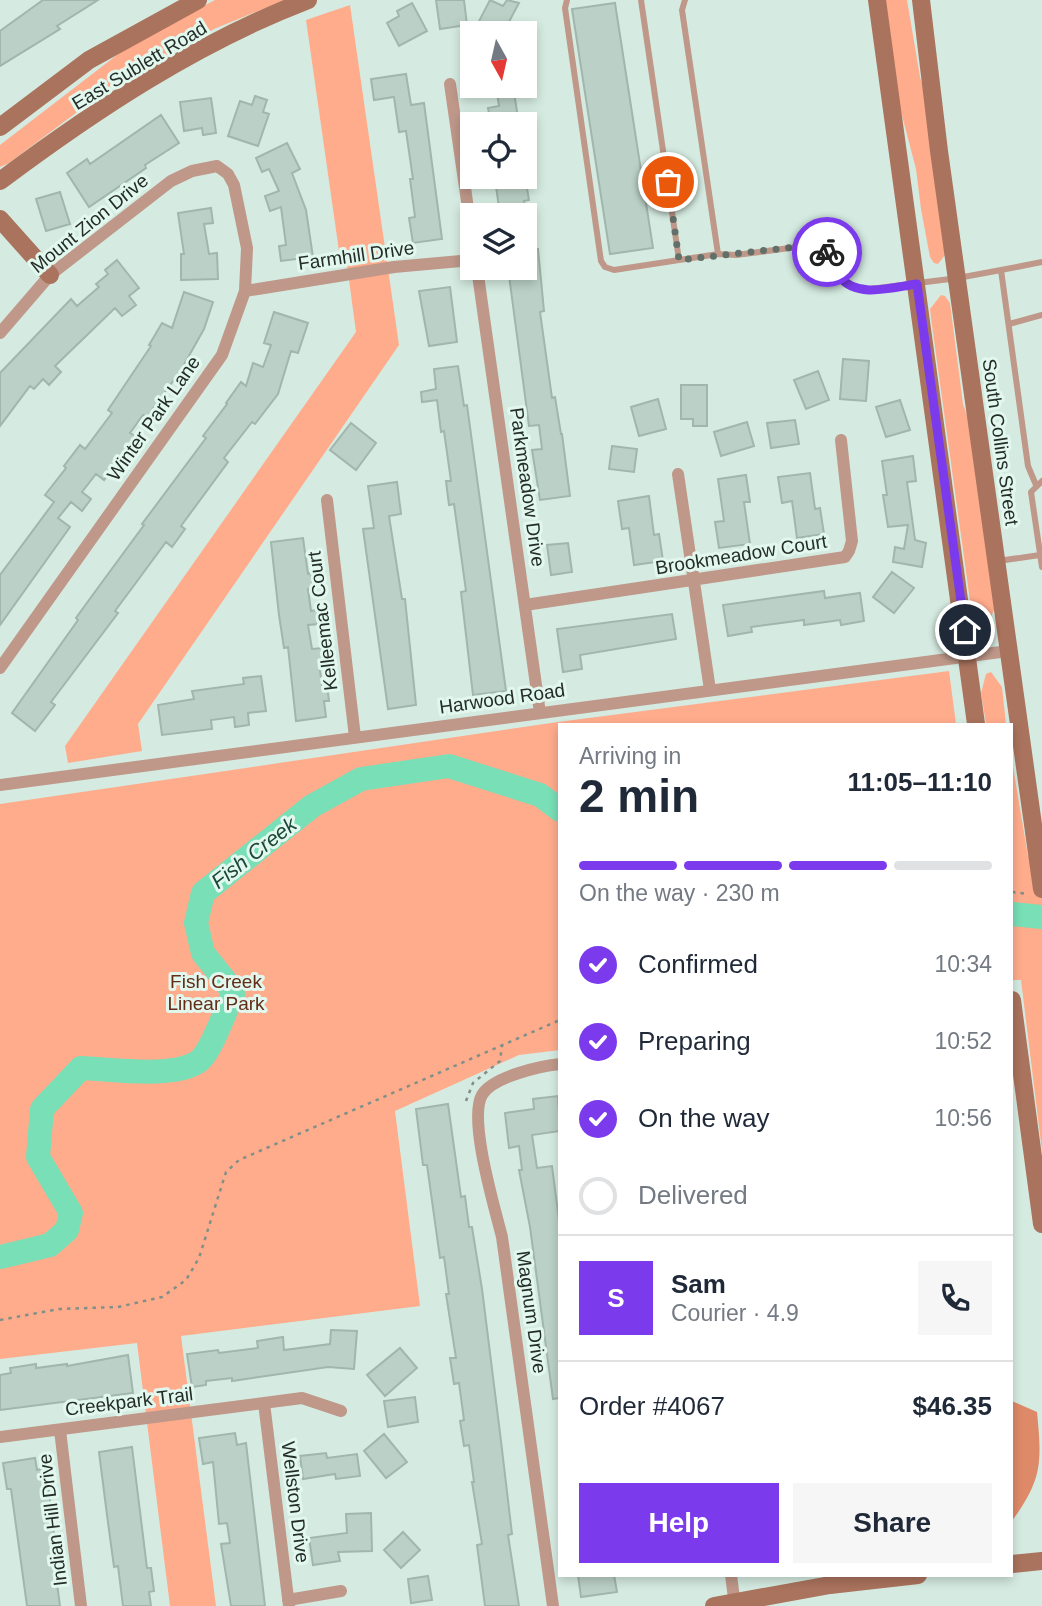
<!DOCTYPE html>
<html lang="en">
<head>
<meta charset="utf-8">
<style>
	:root { --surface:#fff; --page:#f6f6f7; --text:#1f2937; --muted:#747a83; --line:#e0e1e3; --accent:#7c3aed }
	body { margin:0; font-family:Helvetica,sans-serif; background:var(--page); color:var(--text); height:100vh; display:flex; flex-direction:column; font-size:26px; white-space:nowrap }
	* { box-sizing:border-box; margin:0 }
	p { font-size:23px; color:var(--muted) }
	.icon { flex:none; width:38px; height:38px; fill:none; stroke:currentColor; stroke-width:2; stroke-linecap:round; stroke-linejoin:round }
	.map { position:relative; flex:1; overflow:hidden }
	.drawer { position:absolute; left:558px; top:723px; width:455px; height:854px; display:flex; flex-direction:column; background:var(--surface); border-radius:0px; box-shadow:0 4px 10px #0003 }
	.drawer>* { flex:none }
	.needle { width:46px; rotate:172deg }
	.buttons { position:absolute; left:460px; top:21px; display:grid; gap:14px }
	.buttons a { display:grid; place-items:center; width:77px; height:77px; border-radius:0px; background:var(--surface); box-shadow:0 4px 10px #0003; font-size:35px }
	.pin { position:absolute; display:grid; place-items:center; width:60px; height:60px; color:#fff; margin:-30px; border:4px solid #fff; border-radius:50%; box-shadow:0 2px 7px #0007 }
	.courier { position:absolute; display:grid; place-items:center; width:70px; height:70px; margin:-35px; border:5px solid #7c3aed; border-radius:50%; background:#fff; color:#222; box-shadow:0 2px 9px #0007 }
	.headline em { font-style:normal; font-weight:800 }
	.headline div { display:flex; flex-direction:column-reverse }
	.headline { display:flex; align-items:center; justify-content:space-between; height:119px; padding:0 21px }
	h1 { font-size:46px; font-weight:800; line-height:52px }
	.bar { display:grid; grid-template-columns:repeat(4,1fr); gap:10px 7px; align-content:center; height:84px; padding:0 21px }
	.bar i { height:9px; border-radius:5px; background:var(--line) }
	.bar .on { background:var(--accent) }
	.bar p { grid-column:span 4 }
	.line { display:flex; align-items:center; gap:18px; padding:0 21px; border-top:2px solid var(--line) }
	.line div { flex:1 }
	.round { display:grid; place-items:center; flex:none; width:74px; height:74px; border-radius:0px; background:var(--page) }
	ol { padding:0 21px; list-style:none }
	li { display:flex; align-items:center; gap:21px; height:77px }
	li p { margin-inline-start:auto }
	li .icon { padding:7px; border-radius:50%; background:var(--accent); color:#fff; stroke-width:4 }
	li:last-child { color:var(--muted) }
	li i { width:38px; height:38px; border:4px solid var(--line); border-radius:50% }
	.action { display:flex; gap:14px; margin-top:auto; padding:14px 21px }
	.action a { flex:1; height:80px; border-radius:0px; background:var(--accent); color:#fff; font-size:28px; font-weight:800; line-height:80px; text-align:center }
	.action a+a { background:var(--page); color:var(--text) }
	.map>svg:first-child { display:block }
</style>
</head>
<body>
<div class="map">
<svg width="1042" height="1606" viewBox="0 0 1042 1606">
	<rect width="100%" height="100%" fill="#d5ebe1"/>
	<path fill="#ffac8c" d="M215,0H285L214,29L120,80L9,163L0,167V145L130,45Z
		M885,0H907L920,77L925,94L946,254L938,264L934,263L930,257L921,209L916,169L899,104Z
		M350,5L399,345L138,724L142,751L68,763L65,746L356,332L347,265H341L306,20Z
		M941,295L945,296L950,303L963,404L972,430L997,604L987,625H983L976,618L971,608L931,318L930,309Z
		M949,671L956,724H560V1050L519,1055L395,1111L420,1306L181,1336L216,1606H170L137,1343L0,1359V804L558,722Z
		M991,672L1002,687L1006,724H986L981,693L986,674Z
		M1012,761L1028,856L1042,857V1151L1021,980H1012Z"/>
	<path fill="#de8a69" d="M1012,1401L1037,1412C1042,1464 1042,1479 1012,1521Z"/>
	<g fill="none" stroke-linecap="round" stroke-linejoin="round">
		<path stroke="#78dfb7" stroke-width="24" d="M1012,914L1042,917
			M0,1257L50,1245L67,1230L71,1213L38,1157L42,1109L81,1068C112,1069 174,1079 199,1061C211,1052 226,1009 233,994L227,983L203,953L196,923L203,893L312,806L361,779L449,766L540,795L560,810"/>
	</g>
	<path fill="#bbd1c7" stroke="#a1b6ac" stroke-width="2" d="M43,0H98L57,26L60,29L0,66V31Z
		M436,0H464L467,25L440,29Z
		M490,0L503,6L507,0L519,3L503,33H491L477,25Z
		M412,3L427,31L399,46L387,23L399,16L397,11Z
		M615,3L653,248L610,254L572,9Z
		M406,74L411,105L424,103L442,239L413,243L409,218L415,217L410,179H413L406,131L399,132L394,97L374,100L371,79Z
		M496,86H513L519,124H491L488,108L499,106Z
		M255,96L267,100L263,112L269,114L258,146L228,136L240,101L252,105Z
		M211,98L216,133L203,135L202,128L184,131L180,102Z
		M161,115L179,143L145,165L146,168L89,207L67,173L87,159L90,164Z
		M287,143L300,169L292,173L306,210L313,257L281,261L279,246L286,245L281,207L270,211L265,196L279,191L269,169L262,172L256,158Z
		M510,177H525L529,200L524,201L526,215H500L495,179Z
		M60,192L70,224L46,231L36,199Z
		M211,208L213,223L204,224L209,254L217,253L218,279L181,280V254H184L178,213Z
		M538,249L544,311L540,312L552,398L555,397L561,434H562L570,496L540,500L532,450L542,449L539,425L529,426L508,268H525V251Z
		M117,260L139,288L129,296L136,305L122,316L115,308L55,366L61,372L49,385L43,379L34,389L30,386L0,426V373L71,299L77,306L99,287L96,284L108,274L105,270Z
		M450,287L457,342L429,346L419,291Z
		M184,292L213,302L204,329L181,370L147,417L143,415L130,433L135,436L104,480L96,474L82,492L91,499L82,511L71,502L58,518L70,527L0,625V575L54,502L45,495L66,468L64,466L80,445L85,449L112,413L108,410L151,346L149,345L162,323L172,328Z
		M274,312L308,323L298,353L291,351L278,394L255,424L252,422L224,458L228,462L181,526L185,529L172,547L166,542L138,580L115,611L118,613L51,702L55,705L35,731L12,713L78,620L76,618L97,589L144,525L142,524L206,438L203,436L227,404L226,403L241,382L246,386L253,363L263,367L271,345L264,343Z
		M843,359L869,361L866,401L840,399Z
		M458,366L464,406L467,405L506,691L473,695L461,592L466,591L454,504L449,505L446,481H451L444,431L441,432L437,400L422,402L421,392L436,389L434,369Z
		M818,371L829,400L806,409L794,380Z
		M681,385H707V426H693V419H681Z
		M658,399L666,429L639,436L631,407Z
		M900,400L910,430L886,437L876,407Z
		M795,420L799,444L771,448L767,423Z
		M747,422L754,446L721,456L714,432Z
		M351,423L376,443L356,470L330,450Z
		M612,446L637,449L634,472L609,469Z
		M913,456L916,481L907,482L915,540L926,543L922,567L893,562L895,547L904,549L908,525L888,527L883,495H887L882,461Z
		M810,473L815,509L820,508L824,534L797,538L792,501L782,503L778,477Z
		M746,475L750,502H744L750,544L719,548L715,522L724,521L718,479Z
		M397,482L401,514L389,516L402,599H405L416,705L388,709L363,529L374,528L368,486Z
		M649,496L654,535L659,534L663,561L634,565L629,528L622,529L618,501Z
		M303,538L308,574L311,573L313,588L308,589L311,611L317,610L319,624L308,625L312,649L322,648L324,662L319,663L322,685H327L329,701H324L326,717L296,721L288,647L284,648L279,615L271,542Z
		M568,543L572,572L551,575L547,545Z
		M892,572L914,588L894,613L873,597Z
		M824,591L825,598L860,593L864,621L841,625L840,620L804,625V620L751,627L752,632L728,636L723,605Z
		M672,614L676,639L580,655L582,669L563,672L557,629Z
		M261,676L266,711L248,713L249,725L235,727L234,717L211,720L212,729L162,735L158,705L194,699L192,691L244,684L243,678Z
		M558,1096L560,1131L532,1135L537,1168L552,1166L560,1228V1398L553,1399L530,1227L519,1170H522L519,1146L509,1148L505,1113L534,1109L533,1099Z
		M448,1104L461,1197L465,1196L469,1227H472L482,1289L501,1441L512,1534L508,1535L519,1606H485L477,1545L482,1544L472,1482H474L469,1445L464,1446L460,1421L464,1420L459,1383L454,1384L450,1358H456L446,1294H449L444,1257L440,1258L427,1165H423L416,1109Z
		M331,1330L357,1331L354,1369L328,1367L232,1381V1378L206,1381V1385L192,1387L187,1354L218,1350L219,1353L258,1348L257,1341L283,1337L284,1350L330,1344Z
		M400,1348L417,1368L385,1396L367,1375Z
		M128,1355L133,1393L0,1410V1375L11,1373L10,1368L36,1364V1368L67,1364V1366Z
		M415,1397L418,1422L388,1427L384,1401Z
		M235,1433L237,1445L246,1443L265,1606H231L221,1544L230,1543L227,1523L219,1524L213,1462L203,1464L199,1438Z
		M384,1434L407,1462L386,1478L364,1451Z
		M132,1447L147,1568H151L154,1591L149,1592L151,1606H123L118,1566L114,1567L107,1515L99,1452Z
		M326,1453L327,1458L357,1454L360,1476L336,1479L335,1474L303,1479L300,1456Z
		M35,1458L37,1470L46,1468L59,1575L56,1576L60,1606H27L11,1489H7L3,1463Z
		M371,1513L372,1551L338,1552L340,1561L313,1565L309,1538L347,1533L346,1514Z
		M403,1532L420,1550L401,1568L384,1550Z
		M578,1575H614L617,1592L581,1597Z
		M428,1576L432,1600L411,1603L408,1579Z"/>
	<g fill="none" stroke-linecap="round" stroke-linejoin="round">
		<path stroke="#809089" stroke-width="2.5" stroke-dasharray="3.5 5" stroke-linecap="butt" d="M1012,892L1029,894
			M466,1101L473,1083L500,1061L502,1046
			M0,1320L59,1309L118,1307L162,1297L186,1280L199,1258L226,1172L239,1160L560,1020"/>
		<path stroke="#bf988a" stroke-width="6" d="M567,0L565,8L601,261L605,267L614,270L718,254L736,255L813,245C834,252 829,258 837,274C842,283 852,286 862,290L958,278L1001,270L1028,466L1036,485
			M641,0L679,260
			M685,0L682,10L718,254
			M1001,270L1042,262
			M1009,324L1042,315
			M1042,481L1031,492L1042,567
			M998,561L1040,555"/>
		<path stroke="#bf988a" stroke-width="12" d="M450,84L472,236
			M477,268L540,713
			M245,291L394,267L472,260
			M0,333L50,275L171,181L192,171L217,166L228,174L234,185L247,248L245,291L222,355L0,668
			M678,474L710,690
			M327,500L355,737
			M525,605L845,557L849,551L852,541L841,440
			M0,785L1008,651
			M264,1403L289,1606
			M60,1430L81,1606
			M0,1437L302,1398L341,1411
			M731,1575L735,1606
			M288,1600L341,1591
			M553,1606L502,1237C495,1209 468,1119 482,1095C492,1077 540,1066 560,1064"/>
		<path stroke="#aa735d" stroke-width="18" d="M877,0L976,724
			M921,0L939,151L1042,889
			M0,127L89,60L198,0
			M0,181C95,110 196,43 308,0
			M0,219L50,275
			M1012,1000L1042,1224
			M1012,1564L1042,1561
			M714,1606L830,1585L918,1575"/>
	</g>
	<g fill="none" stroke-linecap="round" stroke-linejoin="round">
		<path stroke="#637069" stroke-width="7" stroke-dasharray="0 12.6" d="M668,182L679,260L813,245L824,248L827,252"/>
		<path stroke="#7c3aed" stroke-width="9" d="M827,252C834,260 834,270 840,277C857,299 894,287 917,284L965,630"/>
	</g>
	<g text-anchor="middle" stroke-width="6" stroke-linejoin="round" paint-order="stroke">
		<g font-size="19" fill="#252d29" stroke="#e2f8ee">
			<text transform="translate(139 65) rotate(-31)" y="7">East Sublett Road</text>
			<text transform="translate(89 223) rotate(-39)" y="7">Mount Zion Drive</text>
			<text transform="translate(356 255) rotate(-8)" y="7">Farmhill Drive</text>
			<text transform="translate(153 418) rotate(-55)" y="7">Winter Park Lane</text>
			<text transform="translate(1001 442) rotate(82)" y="7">South Collins Street</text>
			<text transform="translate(528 487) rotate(82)" y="7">Parkmeadow Drive</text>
			<text transform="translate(741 554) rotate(-9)" y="7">Brookmeadow Court</text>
			<text transform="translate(322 621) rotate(-97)" y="7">Kelleemac Court</text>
			<text transform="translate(502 698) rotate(-8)" y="7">Harwood Road</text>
			<text transform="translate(532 1312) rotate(82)" y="7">Magnum Drive</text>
			<text transform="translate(129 1401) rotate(-7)" y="7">Creekpark Trail</text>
			<text transform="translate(296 1502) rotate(83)" y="7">Wellston Drive</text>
			<text transform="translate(52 1520) rotate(-97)" y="7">Indian Hill Drive</text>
		</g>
		<g font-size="19" fill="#622c16" stroke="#e2f8ee">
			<text x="216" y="988">Fish Creek<tspan x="216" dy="22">Linear Park</tspan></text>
		</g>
		<g font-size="21" font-style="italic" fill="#1a4737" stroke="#e2f8ee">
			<text transform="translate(254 853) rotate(-38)" y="7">Fish Creek</text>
		</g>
	</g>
</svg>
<div class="buttons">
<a><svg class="needle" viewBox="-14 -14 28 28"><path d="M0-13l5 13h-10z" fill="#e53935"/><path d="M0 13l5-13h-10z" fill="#747a83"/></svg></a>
<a><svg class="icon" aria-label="locate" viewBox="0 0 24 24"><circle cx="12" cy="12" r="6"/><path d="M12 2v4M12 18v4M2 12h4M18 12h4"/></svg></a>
<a><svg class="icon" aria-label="layers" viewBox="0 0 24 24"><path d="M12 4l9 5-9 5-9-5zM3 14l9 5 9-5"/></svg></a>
</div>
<div class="pin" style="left:668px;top:182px;background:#ea580c"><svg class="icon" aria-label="bag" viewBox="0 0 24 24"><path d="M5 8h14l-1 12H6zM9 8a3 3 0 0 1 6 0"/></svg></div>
<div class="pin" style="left:965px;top:630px;background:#1f2937"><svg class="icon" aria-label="home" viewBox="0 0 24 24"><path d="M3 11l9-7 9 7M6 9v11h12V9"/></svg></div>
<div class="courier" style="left:827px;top:252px"><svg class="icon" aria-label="bike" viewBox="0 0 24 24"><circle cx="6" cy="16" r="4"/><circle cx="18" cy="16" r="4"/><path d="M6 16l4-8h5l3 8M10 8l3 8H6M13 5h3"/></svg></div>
<section class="drawer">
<div class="headline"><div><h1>2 min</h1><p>Arriving in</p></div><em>11:05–11:10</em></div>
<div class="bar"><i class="on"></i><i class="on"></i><i class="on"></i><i></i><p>On the way · 230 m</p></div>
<ol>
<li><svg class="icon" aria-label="check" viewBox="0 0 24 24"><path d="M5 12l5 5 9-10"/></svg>Confirmed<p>10:34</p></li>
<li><svg class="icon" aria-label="check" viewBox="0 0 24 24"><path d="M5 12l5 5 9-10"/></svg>Preparing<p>10:52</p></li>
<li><svg class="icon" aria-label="check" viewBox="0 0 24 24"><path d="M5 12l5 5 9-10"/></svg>On the way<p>10:56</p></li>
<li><i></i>Delivered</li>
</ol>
<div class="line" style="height:126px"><b class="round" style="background:var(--accent);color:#fff">S</b><div><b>Sam</b><p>Courier · 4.9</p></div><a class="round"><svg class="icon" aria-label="phone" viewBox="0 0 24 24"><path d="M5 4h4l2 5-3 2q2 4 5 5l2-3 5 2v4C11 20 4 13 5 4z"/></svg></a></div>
<div class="line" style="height:91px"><div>Order #4067</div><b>$46.35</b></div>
<div class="action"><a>Help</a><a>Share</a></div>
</section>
</div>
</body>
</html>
